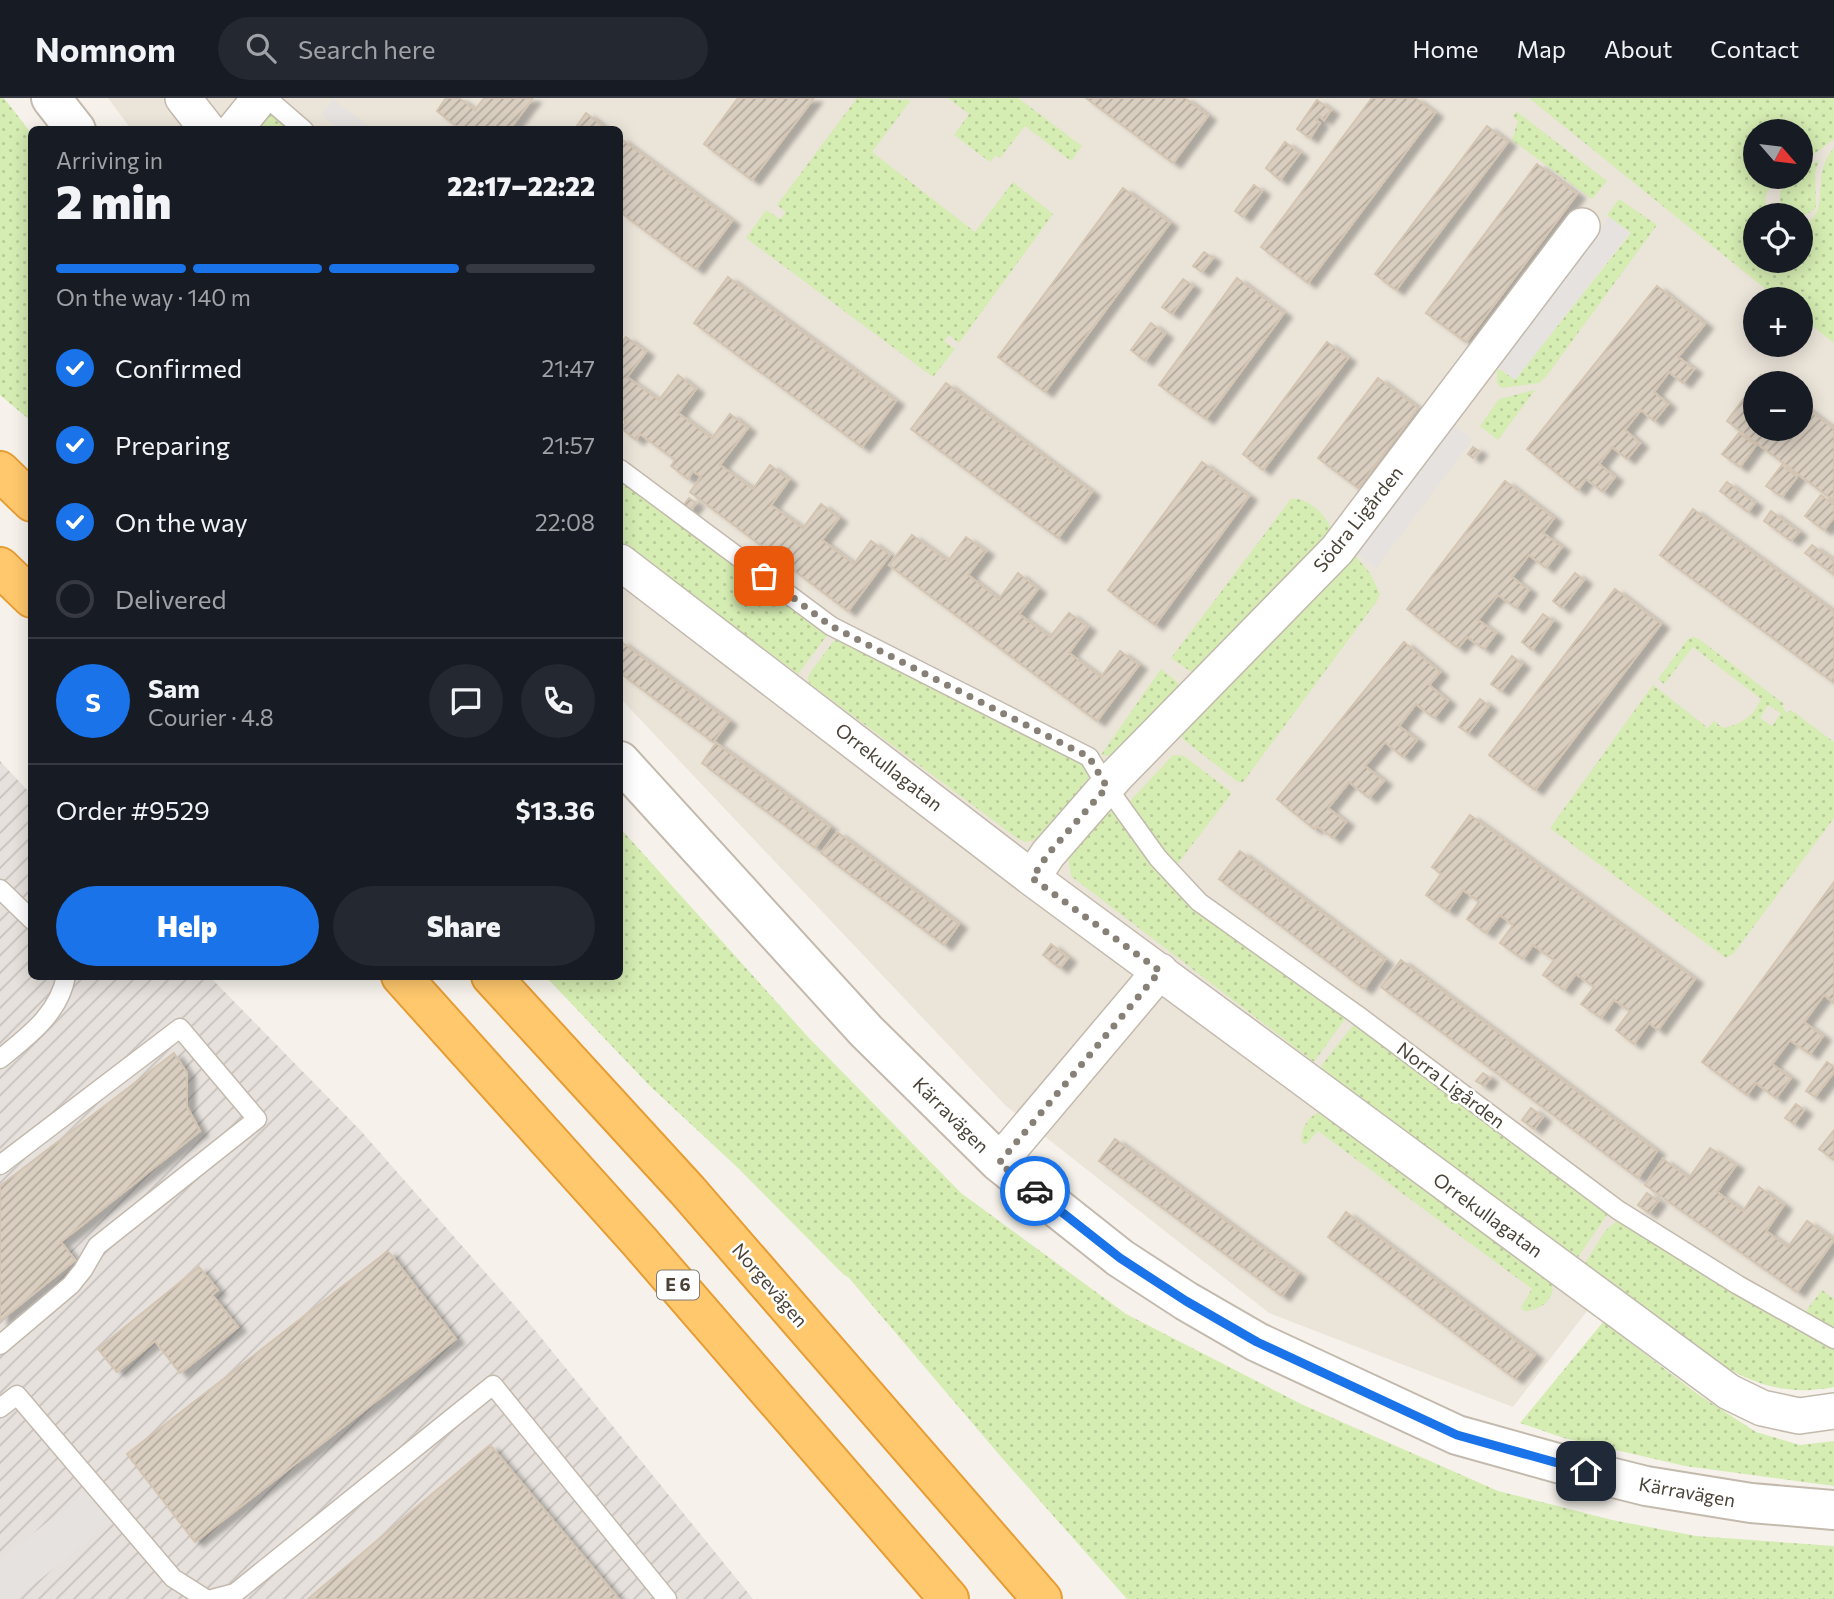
<!DOCTYPE html>
<html lang="en">
<head>
<meta charset="utf-8">
<style>
	:root { --surface:#171b24; --page:#242831; --text:#f1f3f6; --muted:#9ea1a6; --line:#363941; --accent:#1a73e8 }
	body { margin:0; font-family:Commissioner,sans-serif; background:var(--page); color:var(--text); height:100vh; display:flex; flex-direction:column; font-size:26px; white-space:nowrap }
	* { box-sizing:border-box; margin:0 }
	p { font-size:23px; color:var(--muted) }
	.icon { flex:none; width:38px; height:38px; fill:none; stroke:currentColor; stroke-width:2; stroke-linecap:round; stroke-linejoin:round }
	.map { position:relative; flex:1; overflow:hidden }
	.side { position:absolute; left:28px; top:28px; width:595px; height:854px; display:flex; flex-direction:column; background:var(--surface); border-radius:10px; box-shadow:0 4px 18px #0003 }
	.side>* { flex:none }
	.needle { width:46px; rotate:118deg }
	.tools { position:absolute; left:1743px; top:21px; display:grid; gap:14px }
	.tools a { display:grid; place-items:center; width:70px; height:70px; border-radius:50%; background:var(--surface); box-shadow:0 4px 18px #0003; font-size:35px }
	.pin { position:absolute; display:grid; place-items:center; width:60px; height:60px; color:#fff; margin:-30px; border-radius:14px; box-shadow:0 4px 10px #0006 }
	.courier { position:absolute; display:grid; place-items:center; width:70px; height:70px; margin:-35px; border:5px solid #1a73e8; border-radius:50%; background:#fff; color:#222; box-shadow:0 2px 9px #0007 }
	.head em { font-style:normal; font-weight:800 }
	.head div { display:flex; flex-direction:column-reverse }
	.head { display:flex; align-items:center; justify-content:space-between; height:119px; padding:0 28px }
	h1 { font-size:46px; font-weight:800; line-height:52px }
	.bar { display:grid; grid-template-columns:repeat(4,1fr); gap:10px 7px; align-content:center; height:84px; padding:0 28px }
	.bar i { height:9px; border-radius:5px; background:var(--line) }
	.bar .selected { background:var(--accent) }
	.bar p { grid-column:span 4 }
	.line { display:flex; align-items:center; gap:18px; padding:0 28px; border-top:2px solid var(--line) }
	.line div { flex:1 }
	.round { display:grid; place-items:center; flex:none; width:74px; height:74px; border-radius:37px; background:var(--page) }
	ol { padding:0 28px; list-style:none }
	li { display:flex; align-items:center; gap:21px; height:77px }
	li p { margin-inline-start:auto }
	li .icon { padding:7px; border-radius:50%; background:var(--accent); color:#fff; stroke-width:4 }
	li:last-child { color:var(--muted) }
	li i { width:38px; height:38px; border:4px solid var(--line); border-radius:50% }
	.primary-button { display:flex; gap:14px; margin-top:auto; padding:14px 28px }
	.primary-button a { flex:1; height:80px; border-radius:42px; background:var(--accent); color:#fff; font-size:28px; font-weight:800; line-height:80px; text-align:center }
	.primary-button a+a { background:var(--page); color:var(--text) }
	header { display:flex; align-items:center; gap:42px; box-sizing:border-box; height:98px; padding:0 35px; background:var(--surface); border-bottom:2px solid var(--line) }
	header strong { font-size:33px }
	nav { display:flex; gap:38px; margin-inline-start:auto; font-size:24px }
	.search { width:490px; height:63px; background:var(--page); display:flex; align-items:center; gap:18px; box-sizing:border-box; padding:0 24px; border-radius:38px; color:var(--muted); font-size:26px }
	.map>svg:first-child { display:block }
</style>
</head>
<body>
<header>
<strong>Nomnom</strong>
<div class="search"><svg class="icon" aria-label="search" viewBox="0 0 24 24"><circle cx="10" cy="10" r="6"/><path d="M15 15l6 6"/></svg>Search here</div>
<nav><a>Home</a><a>Map</a><a>About</a><a>Contact</a></nav>
</header>
<div class="map">
<svg width="1834" height="1501" viewBox="0 0 1834 1501">
	<defs>
		<pattern id="industrial-furrows" width="10" height="10" patternUnits="userSpaceOnUse" patternTransform="scale(1.75)"><rect width="10" height="10" fill="#e6e1dc"/><path d="M-1 1l2-2M0 10L10 0M9 11l2-2" fill="none" stroke="#c7c2be"/></pattern>
		<pattern id="grass-dots" width="8" height="8" patternUnits="userSpaceOnUse" patternTransform="scale(1.75)"><rect width="8" height="8" fill="#d5ecb2"/><path d="M2 2h.1M6 6h.1" fill="none" stroke="#b8cc9a" stroke-width="1.8" stroke-linecap="round"/></pattern>
		<pattern id="building-hatch" width="6" height="6" patternUnits="userSpaceOnUse" patternTransform="scale(1.75)"><rect width="6" height="6" fill="#d9cec0"/><path d="M-1 1l2-2M0 6l6-6M5 7l2-2" fill="none" stroke="#b2a99d"/></pattern>
		<filter id="shadow"><feDropShadow dx="8" dy="4.5" stdDeviation="2" flood-color="#0004"/></filter>
	</defs>
	<rect width="100%" height="100%" fill="#f6f2eb"/>
	<path fill="#ebe4d9" fill-rule="evenodd" d="M108,0H1834V1279L1611,1182L1513,1309L1269,1215L1006,1008L620,600V32L131,31ZM1755,33H1801V79H1755ZM1755,117H1801V163H1755ZM1755,201H1801V247H1755ZM1755,285H1801V331H1755Z"/>
	<path fill="url(#industrial-furrows)" d="M0,663L31,696L32,878L210,879L361,1033L522,1216L753,1501H0Z"/>
	<path fill="url(#grass-dots)" fill-rule="evenodd" d="M0,0H4L31,35V323L0,297Z
		M857,0L911,2L872,54L975,134L1013,84L1053,116L959,245L949,237L944,243L955,251L933,279L746,140L766,112L780,121L786,114L777,107Z
		M948,0H1018L1082,48L1071,63L1025,28L1000,60L996,57L990,64L954,37L969,16Z
		M1529,0H1834V41L1801,66V33H1755V79H1784C1768,92 1758,97 1772,117H1755V163H1801V126C1834,118 1808,79 1834,50V245L1801,219V201H1778Z
		M268,12L296,32H252Z
		M1516,13L1607,83L1592,101L1512,42L1518,23L1513,19Z
		M1819,61L1815,76L1816,108L1814,112L1803,118L1784,117L1780,108V93L1795,79H1801V75Z
		M1619,101L1657,127L1545,280L1539,285L1501,290L1497,285V272H1501L1515,282L1631,135L1607,117Z
		M1535,292L1498,342L1480,328L1499,301Z
		M620,378L827,533L828,536L798,576L620,443Z
		M1291,401C1308,399 1330,419 1332,436L1193,575L1171,560Z
		M1356,459L1370,475L1380,496L1377,503L1243,684H1238L1184,642L1180,636L1295,516Z
		M1693,539L1699,541L1784,606L1782,608L1787,615L1791,612L1834,644V720L1734,855L1726,860L1550,730L1653,587L1708,630L1714,623L1723,630C1742,626 1753,619 1761,601L1693,549L1664,586L1658,581L1688,541ZM1768,607L1781,615L1772,628L1760,620Z
		M839,540L1088,668V682L1035,742L1025,744L1017,740L809,585L808,579L810,575L833,544Z
		M1161,571L1175,582L1180,588L1179,590L1110,658L1101,657Z
		M1173,657L1184,658L1230,693L1231,696L1179,764L1172,767L1128,711L1129,704Z
		M1110,709L1138,743L1347,918L1314,964L1071,778L1068,757Z
		M620,730L809,940L961,1095L1126,1216L1301,1306L1498,1393L1612,1422L1696,1438L1834,1448V1501H1127L1002,1360L849,1180L843,1176L738,1070L650,988L546,879L620,878Z
		M1354,926H1358L1609,1114L1576,1162L1324,972L1321,968Z
		M1321,1013L1552,1184C1556,1201 1540,1213 1524,1213L1521,1209L1532,1191L1318,1033L1305,1047L1302,1044C1300,1030 1309,1018 1321,1013Z
		M1618,1122L1834,1247V1289C1764,1303 1720,1268 1667,1228C1640,1208 1612,1187 1584,1167L1605,1133Z
		M1822,1192L1834,1201V1234L1803,1217Z
		M1603,1224L1699,1297L1756,1334L1800,1347L1834,1343V1388L1685,1368L1564,1340L1520,1325Z"/>
	<path fill="#e5e2df" d="M333,1L372,31H340L321,17Z
		M1609,119L1629,135L1515,282L1494,265Z
		M1453,327L1473,341L1376,470L1356,455Z
		M86,1393L111,1424L16,1501H0V1462Z"/>
	<path fill="url(#building-hatch)" stroke="#d4c5b2" stroke-width="2" filter="url(#shadow)" d="M446,0H459L475,12L484,0H533L509,32H461L437,13Z
		M738,0H814L752,82L704,46Z
		M1086,0H1185L1208,18L1173,65Z
		M1372,0H1415L1435,15L1308,185L1261,149Z
		M1317,2L1331,12L1324,22L1319,18L1316,22L1320,25L1310,40L1297,31Z
		M586,15L608,32H574Z
		M1487,28L1508,44L1396,192L1375,176Z
		M620,40L732,123L696,171L620,114Z
		M1285,44L1300,55L1280,82L1266,70Z
		M1537,66L1577,96L1466,244L1426,215Z
		M1254,87L1262,93L1243,119L1235,113Z
		M1123,90L1170,125L1045,294L998,259Z
		M1204,154L1213,160L1202,174L1193,168Z
		M728,179L896,303L862,349L694,225Z
		M1237,180L1284,215L1206,321L1159,287Z
		M1183,181L1193,188L1172,216L1162,209Z
		M1657,188L1705,226L1678,259L1694,271L1683,285L1669,274L1654,294L1668,306L1654,323L1641,312L1625,332L1640,345L1627,361L1612,349L1599,366L1615,379L1603,394L1586,381L1578,392L1527,351Z
		M1151,225L1165,236L1145,263L1131,252Z
		M626,239L646,254L627,279L659,302L678,277L696,291L678,315L712,340L730,316L748,330L720,367L753,391L770,367L789,382L771,407L803,430L821,406L839,420L822,442L854,466L871,443L890,457L848,513L690,394L701,379L693,373L688,381L671,368L675,362L640,336L636,342L621,330L626,324L620,319V247Z
		M1327,244L1348,260L1263,372L1243,356Z
		M1761,277L1773,285H1755V331H1801V306L1834,331V403L1727,323Z
		M1378,280L1418,310L1358,390L1318,360Z
		M946,285L1092,394L1058,440L911,331Z
		M1739,335L1756,347L1740,369L1722,356Z
		M1473,349L1479,353L1473,360L1468,356Z
		M1202,364L1249,398L1155,527L1108,492Z
		M1782,367L1797,379L1782,399L1766,388Z
		M1505,383L1554,420L1543,435L1562,449L1546,470L1529,457L1512,479L1529,492L1516,510L1498,497L1478,522L1496,535L1484,551L1467,539L1458,550L1407,511Z
		M1727,384L1755,405L1748,414L1720,393Z
		M1821,397L1834,407V419L1824,432L1805,418Z
		M689,400L696,405L689,414L682,409Z
		M1693,411L1834,514V585L1660,457Z
		M1771,413L1799,434L1791,443L1764,423Z
		M912,437L948,463L966,439L986,453L968,477L999,501L1018,475L1038,491L1019,516L1050,539L1069,515L1088,529L1069,555L1101,579L1120,553L1139,567L1097,623L889,467Z
		M1812,447L1834,463L1833,476L1805,455Z
		M1575,475L1584,482L1562,510L1553,503Z
		M1615,491L1661,526L1535,692L1489,657Z
		M1543,516L1553,523L1532,552L1522,544Z
		M620,543L729,623L713,644L620,575Z
		M1404,544L1440,574L1429,587L1448,603L1434,620L1416,606L1399,628L1417,642L1403,659L1385,644L1365,668L1384,683L1369,700L1349,684L1328,710L1346,724L1333,740L1317,728L1314,731L1277,701Z
		M1512,558L1522,566L1501,593L1491,586Z
		M1480,601L1489,608L1468,635L1459,629Z
		M716,645L830,729L815,750L702,665Z
		M1470,717L1695,881L1658,932L1649,925L1634,946L1616,932L1630,913L1614,902L1601,920L1581,906L1594,889L1576,876L1564,892L1543,877L1554,862L1533,847L1523,861L1500,845L1513,827L1500,817L1486,835L1467,821L1479,804L1463,792L1448,813L1426,797L1441,776L1432,769Z
		M837,734L959,826L944,847L821,755Z
		M1240,753L1385,862L1364,891L1219,781Z
		M1834,784V905L1824,897L1804,924L1823,938L1810,956L1790,942L1772,966L1791,980L1776,1000L1756,985L1747,997L1702,964Z
		M1051,846L1068,860L1060,870L1043,857Z
		M1401,862L1657,1053L1638,1080L1381,889Z
		M174,955L187,975V1009L200,1033L61,1144L75,1162L0,1223V1088Z
		M1827,964L1834,969V974L1815,999L1806,993Z
		M1483,975L1490,980L1484,988L1476,983Z
		M1796,1006L1804,1012L1794,1026L1785,1020Z
		M1531,1010L1543,1019L1534,1031L1522,1022Z
		M1834,1032V1062L1819,1051Z
		M1115,1041L1298,1176L1282,1198L1099,1063Z
		M1710,1050L1736,1067L1717,1094L1743,1113L1759,1089L1784,1107L1766,1133L1788,1149L1807,1123L1834,1142L1797,1194L1645,1087L1663,1061L1689,1080Z
		M1647,1095L1658,1103L1649,1115L1638,1107Z
		M1346,1114L1535,1257L1515,1281L1328,1139Z
		M388,1153L456,1241L195,1444L127,1356Z
		M199,1169L218,1192L212,1197L238,1229L180,1275L155,1243L117,1274L98,1251Z
		M490,1347L619,1501H308Z"/>
	<g fill="none" stroke-linecap="round" stroke-linejoin="round">
		<defs>
			<path id="service" d="M267,0L304,32
				M620,371L831,528L1089,659L1107,689L1158,760L1199,804L1356,916L1618,1112L1738,1187L1834,1241
				M0,791L32,822
				M0,961C28,938 59,916 66,878
				M0,1067L180,930L257,1021L97,1148L83,1172L71,1187L0,1247
				M0,1310L17,1297L173,1480L206,1501
				M212,1501L235,1495L493,1287L667,1501"/>
			<path id="minor" d="M183,0L208,32
				M234,32L260,0
				M620,464L1032,780L1729,1294L1762,1310L1799,1318L1834,1313
				M1032,780L1048,756L1116,678L1337,452L1582,128
				M999,1064L1160,873"/>
			<path id="tertiary" d="M51,0L76,32
				M620,663L866,933L999,1064L1120,1160L1186,1203L1257,1244L1457,1337L1586,1373L1646,1388L1751,1405L1834,1412"/>
			<path id="motorway" d="M0,373L32,404
				M0,469L32,500
				M401,878L639,1143L949,1501
				M491,878L687,1092L1042,1501"/>
		</defs>
		<use href="#service" stroke="#c3baad" stroke-width="21"/>
		<use href="#minor" stroke="#c3baad" stroke-width="38"/>
		<use href="#tertiary" stroke="#c3baad" stroke-width="42"/>
		<use href="#motorway" stroke="#e79d34" stroke-width="42"/>
		<use href="#service" stroke="#fff" stroke-width="18"/>
		<use href="#minor" stroke="#fff" stroke-width="35"/>
		<use href="#tertiary" stroke="#fff" stroke-width="38"/>
		<use href="#motorway" stroke="#ffc86d" stroke-width="38"/>
	</g>
	<g fill="none" stroke-linecap="round" stroke-linejoin="round">
		<path stroke="#878077" stroke-width="7" stroke-dasharray="0 12.6" d="M764,478L831,528L1089,659L1107,689L1048,756L1032,780L1160,873L999,1065L1035,1093"/>
		<path stroke="#1a73e8" stroke-width="9" d="M1035,1093L1120,1160L1186,1203L1257,1244L1457,1337L1586,1373"/>
	</g>
	<g text-anchor="middle" stroke-width="5" stroke-linejoin="round" paint-order="stroke">
		<rect fill="#fff" stroke="#817b74" stroke-width="2" x="657" y="1172.5" width="42" height="29" rx="5"/>
		<g font-size="18" font-weight="bold" fill="#4b4338">
			<text x="678" y="1193">E 6</text>
		</g>
		<g font-size="19" fill="#4b4338" stroke="#fff">
			<text transform="translate(1358 421) rotate(-51)" y="7">Södra Ligården</text>
			<text transform="translate(889 669) rotate(38)" y="7">Orrekullagatan</text>
			<text transform="translate(1451 987) rotate(37)" y="7">Norra Ligården</text>
			<text transform="translate(951 1017) rotate(45)" y="7">Kärravägen</text>
			<text transform="translate(1488 1117) rotate(36)" y="7">Orrekullagatan</text>
			<text transform="translate(770 1187) rotate(49)" y="7">Norgevägen</text>
			<text transform="translate(1687 1394) rotate(10)" y="7">Kärravägen</text>
		</g>
	</g>
</svg>
<div class="tools">
<a><svg class="needle" viewBox="-14 -14 28 28"><path d="M0-13l5 13h-10z" fill="#e53935"/><path d="M0 13l5-13h-10z" fill="#9ea1a6"/></svg></a>
<a><svg class="icon" aria-label="locate" viewBox="0 0 24 24"><circle cx="12" cy="12" r="6"/><path d="M12 2v4M12 18v4M2 12h4M18 12h4"/></svg></a>
<a>+</a>
<a>−</a>
</div>
<div class="pin" style="left:764px;top:478px;background:#ea580c"><svg class="icon" aria-label="bag" viewBox="0 0 24 24"><path d="M5 8h14l-1 12H6zM9 8a3 3 0 0 1 6 0"/></svg></div>
<div class="pin" style="left:1586px;top:1373px;background:#1f2937"><svg class="icon" aria-label="home" viewBox="0 0 24 24"><path d="M3 11l9-7 9 7M6 9v11h12V9"/></svg></div>
<div class="courier" style="left:1035px;top:1093px"><svg class="icon" aria-label="car" viewBox="0 0 24 24"><path d="M5 17H2v-5l4-1 3-4h7l3 4 3 1v5h-3M9 17h6M6 11h13"/><circle cx="7" cy="17" r="2"/><circle cx="17" cy="17" r="2"/></svg></div>
<section class="side">
<div class="head"><div><h1>2 min</h1><p>Arriving in</p></div><em>22:17–22:22</em></div>
<div class="bar"><i class="selected"></i><i class="selected"></i><i class="selected"></i><i></i><p>On the way · 140 m</p></div>
<ol>
<li><svg class="icon" aria-label="check" viewBox="0 0 24 24"><path d="M5 12l5 5 9-10"/></svg>Confirmed<p>21:47</p></li>
<li><svg class="icon" aria-label="check" viewBox="0 0 24 24"><path d="M5 12l5 5 9-10"/></svg>Preparing<p>21:57</p></li>
<li><svg class="icon" aria-label="check" viewBox="0 0 24 24"><path d="M5 12l5 5 9-10"/></svg>On the way<p>22:08</p></li>
<li><i></i>Delivered</li>
</ol>
<div class="line" style="height:126px"><b class="round" style="background:var(--accent);color:#fff">S</b><div><b>Sam</b><p>Courier · 4.8</p></div><a class="round"><svg class="icon" aria-label="chat" viewBox="0 0 24 24"><path d="M4 5h16v11H9l-5 4z"/></svg></a><a class="round"><svg class="icon" aria-label="phone" viewBox="0 0 24 24"><path d="M5 4h4l2 5-3 2q2 4 5 5l2-3 5 2v4C11 20 4 13 5 4z"/></svg></a></div>
<div class="line" style="height:91px"><div>Order #9529</div><b>$13.36</b></div>
<div class="primary-button"><a>Help</a><a>Share</a></div>
</section>
</div>
</body>
</html>
